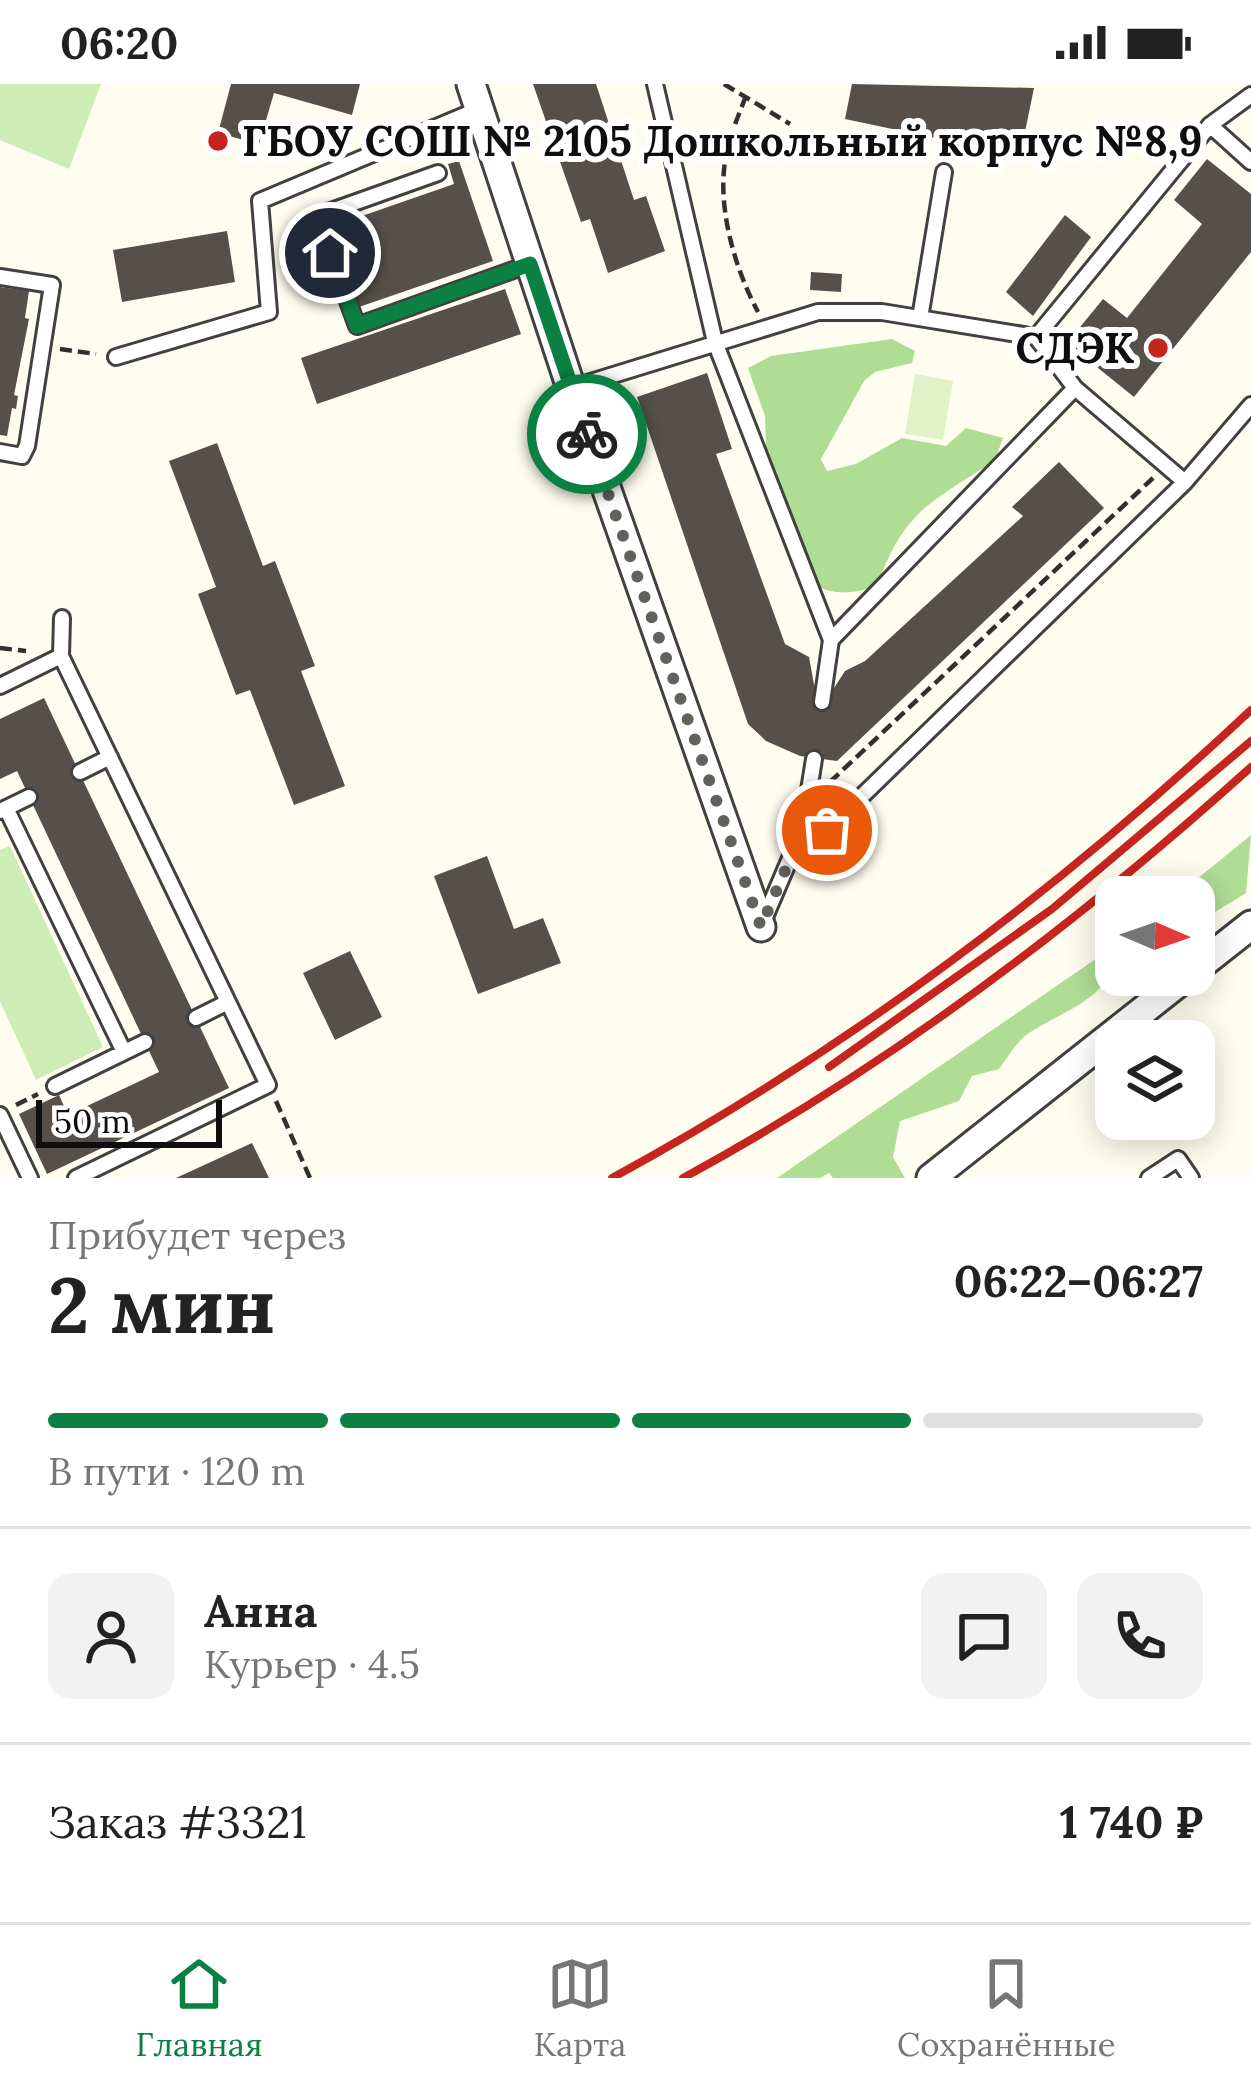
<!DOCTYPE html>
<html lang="ru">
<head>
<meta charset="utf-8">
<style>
	:root { --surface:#fff; --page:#f2f2f2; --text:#222; --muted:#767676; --line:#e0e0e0; --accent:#0b8043 }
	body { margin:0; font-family:Lora,serif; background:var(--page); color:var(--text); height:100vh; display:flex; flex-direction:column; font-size:45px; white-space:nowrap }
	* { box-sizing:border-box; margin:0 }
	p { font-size:39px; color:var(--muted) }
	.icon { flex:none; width:66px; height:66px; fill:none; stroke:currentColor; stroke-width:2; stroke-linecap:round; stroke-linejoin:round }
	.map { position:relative; height:1094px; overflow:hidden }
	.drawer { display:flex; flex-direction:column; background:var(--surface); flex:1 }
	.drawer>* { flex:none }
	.needle { width:78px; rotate:92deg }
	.buttons { position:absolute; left:1095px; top:792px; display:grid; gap:24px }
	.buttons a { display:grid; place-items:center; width:120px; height:120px; border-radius:24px; background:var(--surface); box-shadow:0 6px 30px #0003; font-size:60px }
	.scale { position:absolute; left:36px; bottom:30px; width:186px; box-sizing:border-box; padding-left:12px; border:6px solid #0e0e0e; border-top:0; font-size:33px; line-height:42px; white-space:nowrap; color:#0e0e0e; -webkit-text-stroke:9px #fff; paint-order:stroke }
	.pin { position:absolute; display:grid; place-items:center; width:102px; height:102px; color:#fff; margin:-51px; border:6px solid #fff; border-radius:50%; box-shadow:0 3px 12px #0007 }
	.courier { position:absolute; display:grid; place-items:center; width:120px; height:120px; margin:-60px; border:9px solid #0b8043; border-radius:50%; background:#fff; color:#222; box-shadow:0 3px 15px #0007 }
	.overview em { font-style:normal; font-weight:700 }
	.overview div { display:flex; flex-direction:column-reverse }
	.overview { display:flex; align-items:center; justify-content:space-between; height:204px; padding:0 48px }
	h1 { font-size:78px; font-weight:700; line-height:90px }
	.bar { display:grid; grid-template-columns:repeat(4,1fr); gap:18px 12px; align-content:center; height:144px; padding:0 48px }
	.bar i { height:15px; border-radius:9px; background:var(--line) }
	.bar .active { background:var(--accent) }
	.bar p { grid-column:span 4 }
	.line { display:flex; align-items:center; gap:30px; padding:0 48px; border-top:3px solid var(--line) }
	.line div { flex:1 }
	.round { display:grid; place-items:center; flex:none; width:126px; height:126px; border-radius:24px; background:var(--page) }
	.status { display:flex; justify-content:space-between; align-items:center; height:84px; padding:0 60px; background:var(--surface); direction:ltr }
	.status svg { height:33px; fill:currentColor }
	.tabs { display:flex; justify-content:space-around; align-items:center; height:168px; border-top:3px solid var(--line); background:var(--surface); font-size:33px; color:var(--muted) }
	.tabs a { display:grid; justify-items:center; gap:6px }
	.tabs .active { color:var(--accent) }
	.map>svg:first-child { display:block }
</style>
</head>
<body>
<div class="status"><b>06:20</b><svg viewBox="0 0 49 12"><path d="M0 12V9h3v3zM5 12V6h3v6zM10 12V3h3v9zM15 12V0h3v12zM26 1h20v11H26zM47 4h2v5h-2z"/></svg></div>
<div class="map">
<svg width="1251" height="1094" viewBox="0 0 1251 1094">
	<rect width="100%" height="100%" fill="#fffdef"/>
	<path fill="#cdecb6" d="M0,0H101L69,85L0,56Z
		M10,762L103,963L36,996L0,917V766Z"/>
	<path fill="#afdd94" d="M892,255L915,267L912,279L875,288L864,297L821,375L827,387L856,380L902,354L946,362L966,344L1003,354L995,376C929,421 907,423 877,501C858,510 832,512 814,500L767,388L765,332L748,284L771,272Z
		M1251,751L1246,809L1194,841V813H1175Z
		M1116,861C1116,914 1067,924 1029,949C1017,957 1008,973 999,985L972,992L959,1017L900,1037L893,1073L905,1094H833L829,1089L820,1094H777Z"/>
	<path fill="#e0f2c8" d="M915,290L953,297L943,356L905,350Z"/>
	<path fill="#57504a" d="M231,0H360L352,31L274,9L259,60L218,49Z
		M533,0H596L634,116L646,112L665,167L608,189L590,135L581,138Z
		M852,0L1034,4L1020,72L845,35Z
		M1207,75L1251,110V168L1134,313L1067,259L1103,215L1127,234L1202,140L1174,116Z
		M459,77L493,177L356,224L348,202L356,199L336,141L454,100L448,80Z
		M1065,131L1091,153L1033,232L1006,208Z
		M227,147L235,198L122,218L113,166Z
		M811,188L842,190L841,208L810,206Z
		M0,203L29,207L25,234L29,235L14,311L18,312L16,325L12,324L7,352L0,351Z
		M505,205L521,250L317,320L301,274Z
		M707,289L732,365L716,370L785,560L809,573L817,617L825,618L845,587L865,577L1023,432L1012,423L1059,378L1104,424L837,677L800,672L766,657L748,640L637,313Z
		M217,359L263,482L275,477L315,582L301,587L345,702L294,721L250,606L236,611L198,510L216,503L169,377Z
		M44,614L229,1004L47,1090L19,1030L59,1011L68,1031L159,988L17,687L0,695V635Z
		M487,772L514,845L543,834L561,879L478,910L434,792Z
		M350,867L382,933L335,956L303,889Z
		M252,1059L269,1094H176Z"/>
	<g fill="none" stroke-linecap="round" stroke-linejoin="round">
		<defs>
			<path id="lane" d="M655,0L715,258L831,556L822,618
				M1210,41L1251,78
				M438,89L317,132L357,242L530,180
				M0,193L52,201L27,362L22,372L0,368
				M920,234L944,88
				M1036,253L1210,41L1251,11
				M116,273L269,228L260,117L477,26
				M571,304L818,228H882L1036,253L1075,304L1185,398
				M831,556L1075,304
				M61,572L62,534
				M0,602L61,572L268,1001L76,1094
				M80,688L110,673
				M6,724L124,968
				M0,727L29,713
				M803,744L827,746L1185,398L1251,321
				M762,840L803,744L814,675
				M196,934L228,918
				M55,1002L145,958
				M0,1031L30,1094
				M1149,1094L1178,1075L1191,1094"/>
			<path id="street" d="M471,0L571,304L761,843
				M1194,886L1251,841
				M931,1094L1188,891"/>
		</defs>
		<use href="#lane" stroke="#414141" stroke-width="20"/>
		<use href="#street" stroke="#414141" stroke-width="33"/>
		<path stroke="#303030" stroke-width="4.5" stroke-dasharray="12 6" stroke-linecap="butt" d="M724,0L790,40
			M746,12C739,30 731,49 727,67C715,118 734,183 758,228
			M60,265L96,270
			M0,564L26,567
			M830,698L1153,394
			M276,1017L310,1094
			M16,1021L38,1010"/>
		<use href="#lane" stroke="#fff" stroke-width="14"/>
		<use href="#street" stroke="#fff" stroke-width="27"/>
		<path stroke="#c6241e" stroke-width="8" d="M829,983L1052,825L1251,657
			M612,1094C844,968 1059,806 1251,626
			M683,1094C888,983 1078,839 1251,683"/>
	</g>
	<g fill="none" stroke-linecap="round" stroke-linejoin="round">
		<path stroke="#62625d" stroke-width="12" stroke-dasharray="0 21.6" d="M587,350L761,843L803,744L827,746"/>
		<path stroke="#0b8043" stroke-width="15" d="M330,169L357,242L530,180L587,350"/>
	</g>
	<g fill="#c6241e" stroke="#fff" stroke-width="4.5">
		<circle cx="218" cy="57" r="12"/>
		<circle cx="1158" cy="264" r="12"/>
	</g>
	<g text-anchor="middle" stroke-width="12" stroke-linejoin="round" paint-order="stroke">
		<g font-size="42" font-weight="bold" fill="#0e0e0e" stroke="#fff" text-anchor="start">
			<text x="242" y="72">ГБОУ СОШ № 2105 Дошкольный корпус №8,9</text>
			<text x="1134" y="279" text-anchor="end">СДЭК</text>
		</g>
	</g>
</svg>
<div class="buttons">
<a><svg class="needle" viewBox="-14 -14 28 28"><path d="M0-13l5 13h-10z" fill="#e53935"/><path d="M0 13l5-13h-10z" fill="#767676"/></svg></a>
<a><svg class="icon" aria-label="layers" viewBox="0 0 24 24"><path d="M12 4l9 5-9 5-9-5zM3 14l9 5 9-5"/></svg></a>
</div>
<div class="scale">50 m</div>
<div class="pin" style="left:827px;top:746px;background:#ea580c"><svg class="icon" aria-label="bag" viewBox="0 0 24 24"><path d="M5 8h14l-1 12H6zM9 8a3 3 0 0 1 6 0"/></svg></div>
<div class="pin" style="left:330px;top:169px;background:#1f2937"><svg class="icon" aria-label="home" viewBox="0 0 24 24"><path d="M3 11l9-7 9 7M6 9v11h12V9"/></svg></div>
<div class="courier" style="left:587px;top:350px"><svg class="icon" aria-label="bike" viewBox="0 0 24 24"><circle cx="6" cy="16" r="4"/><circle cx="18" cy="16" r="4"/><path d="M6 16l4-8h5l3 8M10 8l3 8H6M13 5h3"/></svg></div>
</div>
<section class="drawer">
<div class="overview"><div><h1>2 мин</h1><p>Прибудет через</p></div><em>06:22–06:27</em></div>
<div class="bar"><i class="active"></i><i class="active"></i><i class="active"></i><i></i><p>В пути · 120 m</p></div>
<div class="line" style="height:216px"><a class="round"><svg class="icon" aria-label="person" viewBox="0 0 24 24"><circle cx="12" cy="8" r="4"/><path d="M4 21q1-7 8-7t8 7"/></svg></a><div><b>Анна</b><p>Курьер · 4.5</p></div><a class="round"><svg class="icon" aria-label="chat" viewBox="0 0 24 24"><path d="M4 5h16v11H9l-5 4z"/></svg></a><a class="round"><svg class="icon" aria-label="phone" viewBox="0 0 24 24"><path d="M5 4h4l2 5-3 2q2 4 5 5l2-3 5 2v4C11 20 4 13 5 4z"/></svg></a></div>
<div class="line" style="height:156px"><div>Заказ #3321</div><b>1 740 ₽</b></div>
</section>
<nav class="tabs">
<a class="active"><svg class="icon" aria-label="home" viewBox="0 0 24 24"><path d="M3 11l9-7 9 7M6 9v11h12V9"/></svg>Главная</a>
<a><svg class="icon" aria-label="map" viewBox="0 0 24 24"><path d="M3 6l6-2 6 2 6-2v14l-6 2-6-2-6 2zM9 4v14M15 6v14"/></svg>Карта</a>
<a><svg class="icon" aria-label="saved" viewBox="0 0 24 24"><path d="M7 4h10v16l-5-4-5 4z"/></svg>Сохранённые</a>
</nav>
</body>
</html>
